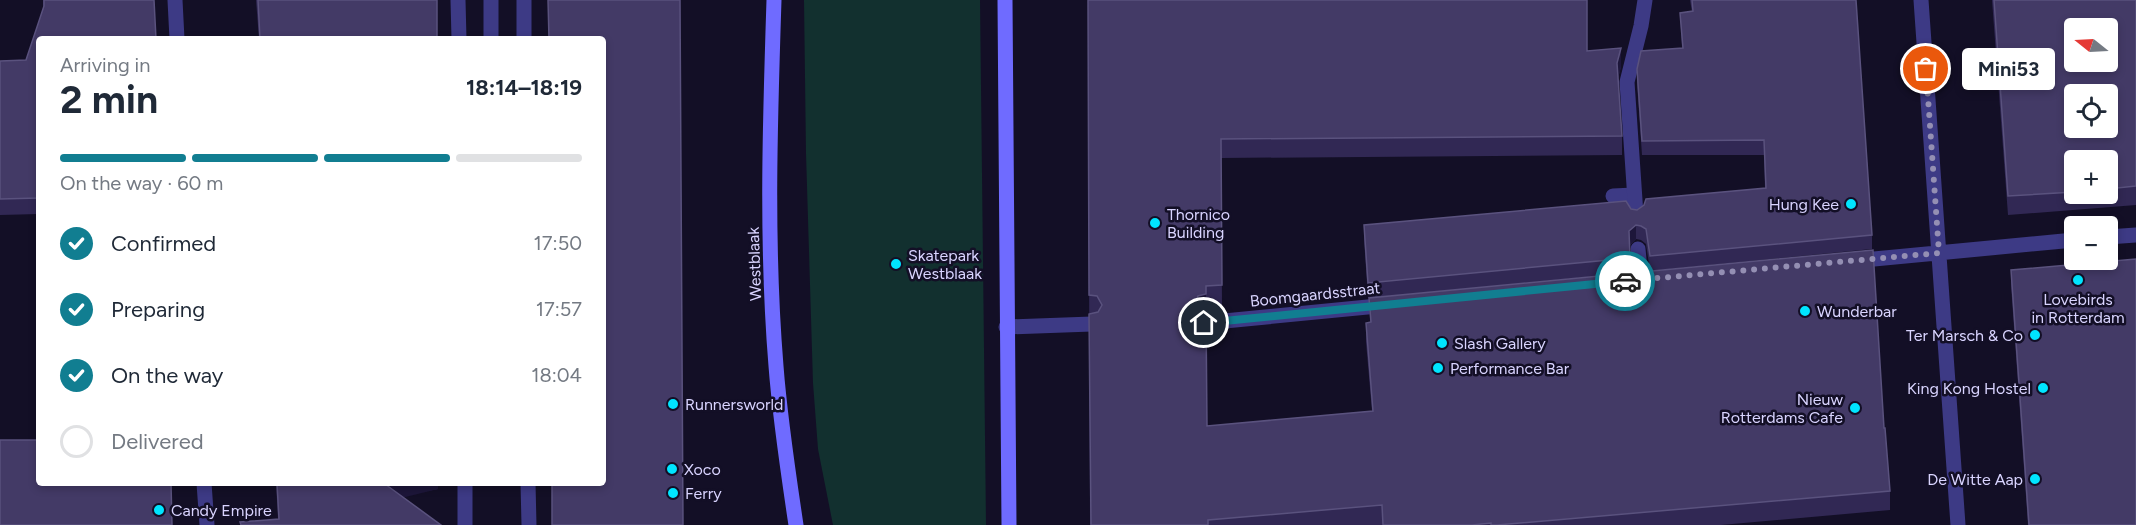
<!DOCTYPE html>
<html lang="en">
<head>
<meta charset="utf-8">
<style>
	:root { --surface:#fff; --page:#f6f6f7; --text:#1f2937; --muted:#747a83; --line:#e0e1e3; --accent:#117e91 }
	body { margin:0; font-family:Figtree,sans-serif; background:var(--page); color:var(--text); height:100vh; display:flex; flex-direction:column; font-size:22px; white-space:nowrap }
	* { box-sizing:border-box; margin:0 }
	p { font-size:20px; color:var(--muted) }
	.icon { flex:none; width:33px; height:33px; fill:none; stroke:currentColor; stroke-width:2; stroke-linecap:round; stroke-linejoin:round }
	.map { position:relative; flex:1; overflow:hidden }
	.drawer { position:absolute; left:36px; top:36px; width:570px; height:450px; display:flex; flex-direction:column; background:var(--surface); border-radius:6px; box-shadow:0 3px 9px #0003 }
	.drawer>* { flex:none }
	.needle { width:39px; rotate:288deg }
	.tools { position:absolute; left:2064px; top:18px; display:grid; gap:12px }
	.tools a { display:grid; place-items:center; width:54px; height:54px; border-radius:6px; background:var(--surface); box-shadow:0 3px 9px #0003; font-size:30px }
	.pin { position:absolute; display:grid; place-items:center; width:51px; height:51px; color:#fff; margin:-26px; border:3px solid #fff; border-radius:50%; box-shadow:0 2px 6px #0007 }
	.courier { position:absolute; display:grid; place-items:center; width:60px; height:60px; margin:-30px; border:4px solid #117e91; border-radius:50%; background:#fff; color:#222; box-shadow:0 2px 8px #0007 }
	.bubble { position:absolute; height:42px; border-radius:6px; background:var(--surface); box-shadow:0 3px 9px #0003; font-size:20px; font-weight:700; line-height:42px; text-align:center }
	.headline em { font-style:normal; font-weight:700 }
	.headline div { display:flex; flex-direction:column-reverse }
	.headline { display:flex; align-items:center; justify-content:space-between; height:102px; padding:0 24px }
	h1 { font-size:39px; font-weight:700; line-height:45px }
	.bar { display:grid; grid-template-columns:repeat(4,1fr); gap:9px 6px; align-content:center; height:72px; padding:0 24px }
	.bar i { height:8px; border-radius:4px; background:var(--line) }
	.bar .on { background:var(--accent) }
	.bar p { grid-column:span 4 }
	ol { padding:0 24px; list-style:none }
	li { display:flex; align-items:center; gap:18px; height:66px }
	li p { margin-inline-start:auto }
	li .icon { padding:6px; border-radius:50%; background:var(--accent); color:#fff; stroke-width:4 }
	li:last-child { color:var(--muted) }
	li i { width:33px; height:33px; border:3px solid var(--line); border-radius:50% }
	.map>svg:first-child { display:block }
</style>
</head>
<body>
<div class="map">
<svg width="2136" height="525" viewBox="0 0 2136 525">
	<rect width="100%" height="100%" fill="#130f26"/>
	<path fill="#12302f" d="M804,0H980L986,525H833L818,449L813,383L806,153Z"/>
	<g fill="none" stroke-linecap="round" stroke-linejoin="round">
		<path stroke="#3d3a85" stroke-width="15" d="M491,0V39
			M1613,196L1634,195"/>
		<path stroke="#3d3a85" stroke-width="15" d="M175,0L177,39
			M204,483L207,525"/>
		<path stroke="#3d3a85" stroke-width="15" d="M458,0L459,39
			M524,0V39
			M1921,0L1958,525
			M1636,215L1627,82L1641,26L1645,0
			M2108,237L2136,235
			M1638,249L1641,280
			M1853,261L2074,240
			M1204,323L1388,305
			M1006,327L1092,324
			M465,483V525
			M528,483L529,525"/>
		<path stroke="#6f6bff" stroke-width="15" d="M774,0C770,122 766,244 776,366C780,419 788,472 796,525
			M1005,0L1009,525"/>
	</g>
	<path fill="#312854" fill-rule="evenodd" d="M43,0H154L39,39V214L0,215V61L26,60L43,8Z
		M256,0H437V39H259Z
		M1088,0L1587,51L1621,67L1618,78L1622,136V155L1221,158L1222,305H1206L1207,426L1372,411L1366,342V323L1370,322L1369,298L1884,428L1890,491V510L1721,525H1090Z
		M1690,0H1856L1872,235V249L1650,271L1646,244L1641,240L1636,239L1630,245V273L1368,298L1364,239V225L1631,209L1637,210L1765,189L1764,155H1642L1637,83V69L1682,48L1680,13L1692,12Z
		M1992,0H2136V205L2008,215ZM2074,160H2108V194H2074Z
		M2011,270L2136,525H2028L2011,285Z
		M276,483H438V489L278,519Z"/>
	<path fill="#1d163a" d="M1621,48V67L1617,83V63Z
		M1636,225V239L1629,246V231Z
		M1206,294V313L1198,315L1194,304L1198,296Z
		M390,483H438V489L385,502V484Z"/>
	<path fill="#433a66" stroke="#5a527e" stroke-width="1.5" fill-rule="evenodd" d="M44,0H154L156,39H39V198L0,199V61L26,60L44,6Z
		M258,0H437V39H260Z
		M548,0H680L683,525H552V483H603V39H549Z
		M1088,0H1587V51L1621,48L1617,63L1622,136L1221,139L1222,285L1206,286V294L1198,296L1194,304L1199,312L1206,313L1207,426L1373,411L1366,323L1371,322L1369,298L1873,250L1884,428H1885L1890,491L1497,525H1491V523L1472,525H1383L1382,505L1208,520V525H1091L1089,314L1098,312L1102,305L1097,296L1089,295Z
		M1692,0H1856L1872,235L1650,256L1646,229L1641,226L1636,225L1629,231L1630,258L1368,283L1364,225L1626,201L1631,209L1637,210L1644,205L1646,199L1766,188L1764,140L1642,141L1637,69L1641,51L1683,48L1680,13L1693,11Z
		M1994,0H2136V186L2108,189V160H2074V192L2008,196ZM2074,28H2108V62H2074ZM2074,94H2108V128H2074Z
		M2136,259V525H2029L2011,270Z
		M0,440H39V483H171L172,525H0Z
		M277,483H390L385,484L441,525H241L240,522L279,519Z"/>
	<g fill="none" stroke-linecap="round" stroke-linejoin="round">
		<path stroke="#948fb3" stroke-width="6" stroke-dasharray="0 10.8" d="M1625,281L1939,253L1926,69"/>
		<path stroke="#117e91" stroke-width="8" d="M1204,323L1625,281"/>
	</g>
	<g fill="#00e5ff" stroke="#130f26" stroke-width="2">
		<circle cx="1851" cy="204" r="6"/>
		<circle cx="1155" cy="223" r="6"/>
		<circle cx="896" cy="264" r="6"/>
		<circle cx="2078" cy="280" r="6"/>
		<circle cx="1805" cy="311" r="6"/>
		<circle cx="2035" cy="335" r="6"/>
		<circle cx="1442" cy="343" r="6"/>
		<circle cx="1438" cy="368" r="6"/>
		<circle cx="2043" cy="388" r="6"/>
		<circle cx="673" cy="404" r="6"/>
		<circle cx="1855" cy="408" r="6"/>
		<circle cx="672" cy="469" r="6"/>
		<circle cx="2035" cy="479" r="6"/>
		<circle cx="673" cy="493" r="6"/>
		<circle cx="159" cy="510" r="6"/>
	</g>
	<g text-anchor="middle" stroke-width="5" stroke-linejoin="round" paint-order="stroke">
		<g font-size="16" fill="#d9d4ff" stroke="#130f26" text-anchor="start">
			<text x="1839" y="210" text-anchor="end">Hung Kee</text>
			<text x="1167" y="220">Thornico<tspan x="1167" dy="18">Building</tspan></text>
			<text x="908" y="261">Skatepark<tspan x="908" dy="18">Westblaak</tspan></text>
			<text x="2078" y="305" text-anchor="middle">Lovebirds<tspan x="2078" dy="18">in Rotterdam</tspan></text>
			<text x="1817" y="317">Wunderbar</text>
			<text x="2023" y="341" text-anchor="end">Ter Marsch &amp; Co</text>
			<text x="1454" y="349">Slash Gallery</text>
			<text x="1450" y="374">Performance Bar</text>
			<text x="2031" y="394" text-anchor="end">King Kong Hostel</text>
			<text x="1843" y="405" text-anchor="end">Nieuw<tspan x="1843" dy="18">Rotterdams Cafe</tspan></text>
			<text x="685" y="410">Runnersworld</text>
			<text x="684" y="475">Xoco</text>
			<text x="2023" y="485" text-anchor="end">De Witte Aap</text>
			<text x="685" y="499">Ferry</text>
			<text x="171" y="516">Candy Empire</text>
		</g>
		<g font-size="16" fill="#d9d4ff" stroke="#130f26">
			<text transform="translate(754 264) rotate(-92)" y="6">Westblaak</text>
			<text transform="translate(1315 294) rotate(-6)" y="6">Boomgaardsstraat</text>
		</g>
	</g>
</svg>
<div class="tools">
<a><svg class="needle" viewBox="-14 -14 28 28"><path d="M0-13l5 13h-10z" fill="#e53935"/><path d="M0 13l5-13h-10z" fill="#747a83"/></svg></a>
<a><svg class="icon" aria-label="locate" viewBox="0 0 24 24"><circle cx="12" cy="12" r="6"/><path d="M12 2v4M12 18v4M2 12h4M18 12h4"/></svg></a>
<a>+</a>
<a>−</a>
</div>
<div class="pin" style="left:1926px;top:69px;background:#ea580c"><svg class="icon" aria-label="bag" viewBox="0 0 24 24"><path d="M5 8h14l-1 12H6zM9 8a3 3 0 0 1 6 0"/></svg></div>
<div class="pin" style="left:1204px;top:323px;background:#1f2937"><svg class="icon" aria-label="home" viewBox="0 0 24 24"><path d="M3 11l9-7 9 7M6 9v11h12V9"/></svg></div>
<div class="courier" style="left:1625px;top:281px"><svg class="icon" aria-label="car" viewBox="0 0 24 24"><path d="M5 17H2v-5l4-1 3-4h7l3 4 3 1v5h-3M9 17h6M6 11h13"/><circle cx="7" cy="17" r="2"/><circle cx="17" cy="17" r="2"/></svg></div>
<div class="bubble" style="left:1962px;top:48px;width:93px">Mini53</div>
<section class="drawer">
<div class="headline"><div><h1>2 min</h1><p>Arriving in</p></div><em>18:14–18:19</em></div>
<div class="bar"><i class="on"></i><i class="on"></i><i class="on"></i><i></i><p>On the way · 60 m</p></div>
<ol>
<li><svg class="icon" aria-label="check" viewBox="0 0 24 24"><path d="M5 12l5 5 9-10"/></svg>Confirmed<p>17:50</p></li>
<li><svg class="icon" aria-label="check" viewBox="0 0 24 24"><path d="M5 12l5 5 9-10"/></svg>Preparing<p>17:57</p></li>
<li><svg class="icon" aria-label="check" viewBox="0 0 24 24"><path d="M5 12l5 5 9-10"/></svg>On the way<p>18:04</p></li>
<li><i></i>Delivered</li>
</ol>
</section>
</div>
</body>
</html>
